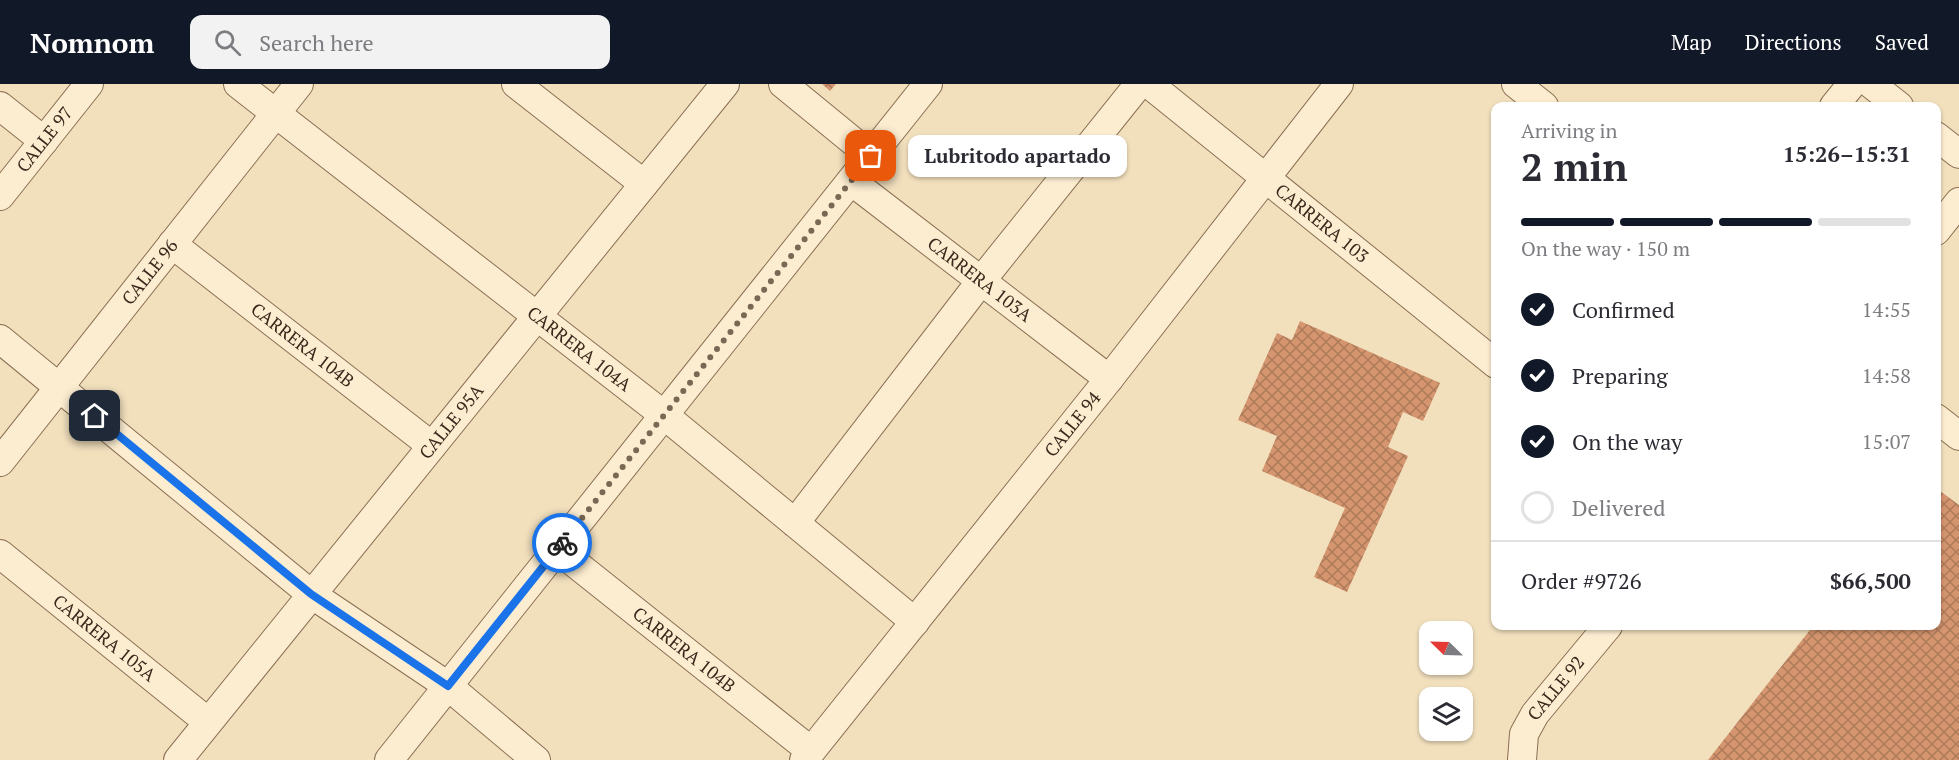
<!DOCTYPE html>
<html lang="en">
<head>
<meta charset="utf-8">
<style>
	:root { --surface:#fff; --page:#f2f2f3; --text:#2b2b33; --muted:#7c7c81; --line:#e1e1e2; --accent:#111827 }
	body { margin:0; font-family:"PT Serif",serif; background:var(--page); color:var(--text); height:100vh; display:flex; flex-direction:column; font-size:22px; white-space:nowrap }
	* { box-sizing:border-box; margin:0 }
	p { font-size:20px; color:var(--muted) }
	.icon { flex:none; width:33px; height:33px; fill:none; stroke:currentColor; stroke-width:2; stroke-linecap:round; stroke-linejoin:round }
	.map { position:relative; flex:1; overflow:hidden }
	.panel { position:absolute; left:1491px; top:18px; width:450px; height:528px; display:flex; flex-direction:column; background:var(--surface); border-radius:12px; box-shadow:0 2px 4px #0004 }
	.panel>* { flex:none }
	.needle { width:39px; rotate:293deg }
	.fabs { position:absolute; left:1419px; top:537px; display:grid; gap:12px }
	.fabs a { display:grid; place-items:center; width:54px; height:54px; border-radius:12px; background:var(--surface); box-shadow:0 2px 4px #0004; font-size:30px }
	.pin { position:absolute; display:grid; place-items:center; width:51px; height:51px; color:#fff; margin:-26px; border-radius:12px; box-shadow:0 3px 9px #0006 }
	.courier { position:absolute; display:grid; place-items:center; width:60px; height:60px; margin:-30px; border:4px solid #1a73e8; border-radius:50%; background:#fff; color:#222; box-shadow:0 2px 8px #0007 }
	.bubble { position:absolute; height:42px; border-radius:12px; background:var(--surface); box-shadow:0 2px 4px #0004; font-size:20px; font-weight:800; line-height:42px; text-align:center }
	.headline em { font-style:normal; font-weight:800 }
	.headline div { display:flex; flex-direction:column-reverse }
	.headline { display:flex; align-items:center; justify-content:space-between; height:102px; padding:0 30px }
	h1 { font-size:39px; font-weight:800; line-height:45px }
	.bar { display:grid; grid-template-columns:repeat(4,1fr); gap:9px 6px; align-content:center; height:72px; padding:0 30px }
	.bar i { height:8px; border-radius:4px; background:var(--line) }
	.bar .active { background:var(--accent) }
	.bar p { grid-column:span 4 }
	.line { display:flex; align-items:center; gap:15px; padding:0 30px; border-top:2px solid var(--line) }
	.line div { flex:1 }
	ol { padding:0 30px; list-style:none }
	li { display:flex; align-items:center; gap:18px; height:66px }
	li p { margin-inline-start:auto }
	li .icon { padding:6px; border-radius:50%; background:var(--accent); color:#fff; stroke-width:4 }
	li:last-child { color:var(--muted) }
	li i { width:33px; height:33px; border:3px solid var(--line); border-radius:50% }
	header { display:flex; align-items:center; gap:36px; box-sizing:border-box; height:84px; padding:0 30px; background:var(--accent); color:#fff }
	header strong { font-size:28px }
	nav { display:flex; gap:33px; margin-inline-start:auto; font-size:21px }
	.search { width:420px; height:54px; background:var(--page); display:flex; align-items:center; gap:15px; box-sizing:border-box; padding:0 21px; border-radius:12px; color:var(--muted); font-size:22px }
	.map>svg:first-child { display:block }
</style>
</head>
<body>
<header>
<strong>Nomnom</strong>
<div class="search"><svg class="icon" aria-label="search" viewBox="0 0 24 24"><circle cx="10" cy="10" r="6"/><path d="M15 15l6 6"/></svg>Search here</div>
<nav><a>Map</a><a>Directions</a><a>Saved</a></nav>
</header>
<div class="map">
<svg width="1959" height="676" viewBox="0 0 1959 676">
	<defs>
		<pattern id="building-cross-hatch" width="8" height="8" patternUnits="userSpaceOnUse" patternTransform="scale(1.5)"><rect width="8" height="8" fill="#d4956f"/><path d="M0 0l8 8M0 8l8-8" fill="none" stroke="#ad7a5a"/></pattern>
	</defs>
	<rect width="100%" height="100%" fill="#f2e0bd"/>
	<path fill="url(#building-cross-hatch)" d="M822,0H836L830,7Z
		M1300,237L1440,299L1423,337L1403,328L1388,363L1408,372L1347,508L1314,493L1345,424L1262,387L1277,352L1238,336L1277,249L1292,256Z
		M1936,404L1959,421V676H1708L1813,542H1936Z"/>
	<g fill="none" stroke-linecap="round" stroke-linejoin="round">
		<defs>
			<g id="street">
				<path id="s1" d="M238,0L664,331L915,538"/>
				<path d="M516,0L644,100"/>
				<path d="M783,0L871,72"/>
				<path id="s2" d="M1149,0L1496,280"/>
				<path d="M1516,0L1544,22"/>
				<path d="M1871,0L1899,22"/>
				<path d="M0,22L44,57"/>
				<path d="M1834,22L1852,0"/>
				<path d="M1936,52L1959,70"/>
				<path id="s3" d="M851,97L1109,295"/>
				<path id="s4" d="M0,112L89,0"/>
				<path d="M1936,147L1959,118"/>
				<path id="s5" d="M172,160L432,362"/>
				<path d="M0,255L311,510L448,602L536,676"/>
				<path d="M1936,334L1959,352"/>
				<path id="s6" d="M0,378L299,0"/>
				<path d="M795,439L981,197L1139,0"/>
				<path id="s7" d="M557,465L811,667"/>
				<path id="s8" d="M0,470L208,638"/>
				<path id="s9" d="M178,676L725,0"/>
				<path d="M389,676L928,0"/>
				<path id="s10" d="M804,676L1109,295L1339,0"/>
				<path id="s11" d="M1522,676L1524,650L1535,630L1608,542"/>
			</g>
		</defs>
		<use href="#street" stroke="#8b6f54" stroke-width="30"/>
		<use href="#street" stroke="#fcedd1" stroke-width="28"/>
	</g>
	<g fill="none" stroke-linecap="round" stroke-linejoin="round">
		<path stroke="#7a6854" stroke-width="6" stroke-dasharray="0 10.8" d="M562,459L871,72"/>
		<path stroke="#1a73e8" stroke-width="8" d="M95,332L311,510L448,602L562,459"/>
	</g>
	<g text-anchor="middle" stroke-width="4.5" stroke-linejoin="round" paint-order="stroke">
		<g font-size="18" fill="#39281b" stroke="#f9eacd">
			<text dy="6" stroke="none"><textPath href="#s4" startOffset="72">CALLE 97</textPath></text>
			<text dy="6" stroke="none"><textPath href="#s2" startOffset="222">CARRERA 103</textPath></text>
			<text dy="6" stroke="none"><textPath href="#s6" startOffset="242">CALLE 96</textPath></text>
			<text dy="6" stroke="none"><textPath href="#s3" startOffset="162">CARRERA 103A</textPath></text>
			<text dy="6" stroke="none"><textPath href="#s5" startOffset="165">CARRERA 104B</textPath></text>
			<text dy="6" stroke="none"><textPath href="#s1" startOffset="432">CARRERA 104A</textPath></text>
			<text dy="6" stroke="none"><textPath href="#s9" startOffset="435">CALLE 95A</textPath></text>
			<text dy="6" stroke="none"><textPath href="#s10" startOffset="430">CALLE 94</textPath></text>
			<text dy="6" stroke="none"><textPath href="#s8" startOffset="134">CARRERA 105A</textPath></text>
			<text dy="6" stroke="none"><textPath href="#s7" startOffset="162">CARRERA 104B</textPath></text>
			<text dy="6" stroke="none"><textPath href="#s11" startOffset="82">CALLE 92</textPath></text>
		</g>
	</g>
</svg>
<div class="fabs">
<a><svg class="needle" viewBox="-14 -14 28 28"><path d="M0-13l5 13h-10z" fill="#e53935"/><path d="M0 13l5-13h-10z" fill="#7c7c81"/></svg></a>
<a><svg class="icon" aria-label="layers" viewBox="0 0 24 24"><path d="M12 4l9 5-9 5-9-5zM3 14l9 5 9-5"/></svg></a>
</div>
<div class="pin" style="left:871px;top:72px;background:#ea580c"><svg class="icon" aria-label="bag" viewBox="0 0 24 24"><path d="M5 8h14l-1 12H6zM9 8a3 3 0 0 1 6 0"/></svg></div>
<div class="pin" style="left:95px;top:332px;background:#1f2937"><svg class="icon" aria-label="home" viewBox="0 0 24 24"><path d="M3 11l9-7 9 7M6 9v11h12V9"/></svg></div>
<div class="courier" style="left:562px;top:459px"><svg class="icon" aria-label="bike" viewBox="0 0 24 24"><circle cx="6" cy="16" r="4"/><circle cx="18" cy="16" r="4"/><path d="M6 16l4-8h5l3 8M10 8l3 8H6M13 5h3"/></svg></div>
<div class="bubble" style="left:908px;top:51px;width:219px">Lubritodo apartado</div>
<section class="panel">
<div class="headline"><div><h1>2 min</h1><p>Arriving in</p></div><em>15:26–15:31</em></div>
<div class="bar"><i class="active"></i><i class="active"></i><i class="active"></i><i></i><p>On the way · 150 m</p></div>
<ol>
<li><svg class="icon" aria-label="check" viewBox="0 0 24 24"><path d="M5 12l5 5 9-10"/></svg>Confirmed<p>14:55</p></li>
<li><svg class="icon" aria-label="check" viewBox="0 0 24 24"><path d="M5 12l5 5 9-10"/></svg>Preparing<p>14:58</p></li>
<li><svg class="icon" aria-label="check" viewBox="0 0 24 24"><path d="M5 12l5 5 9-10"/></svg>On the way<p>15:07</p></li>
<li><i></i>Delivered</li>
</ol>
<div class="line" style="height:78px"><div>Order #9726</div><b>$66,500</b></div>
</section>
</div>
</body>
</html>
